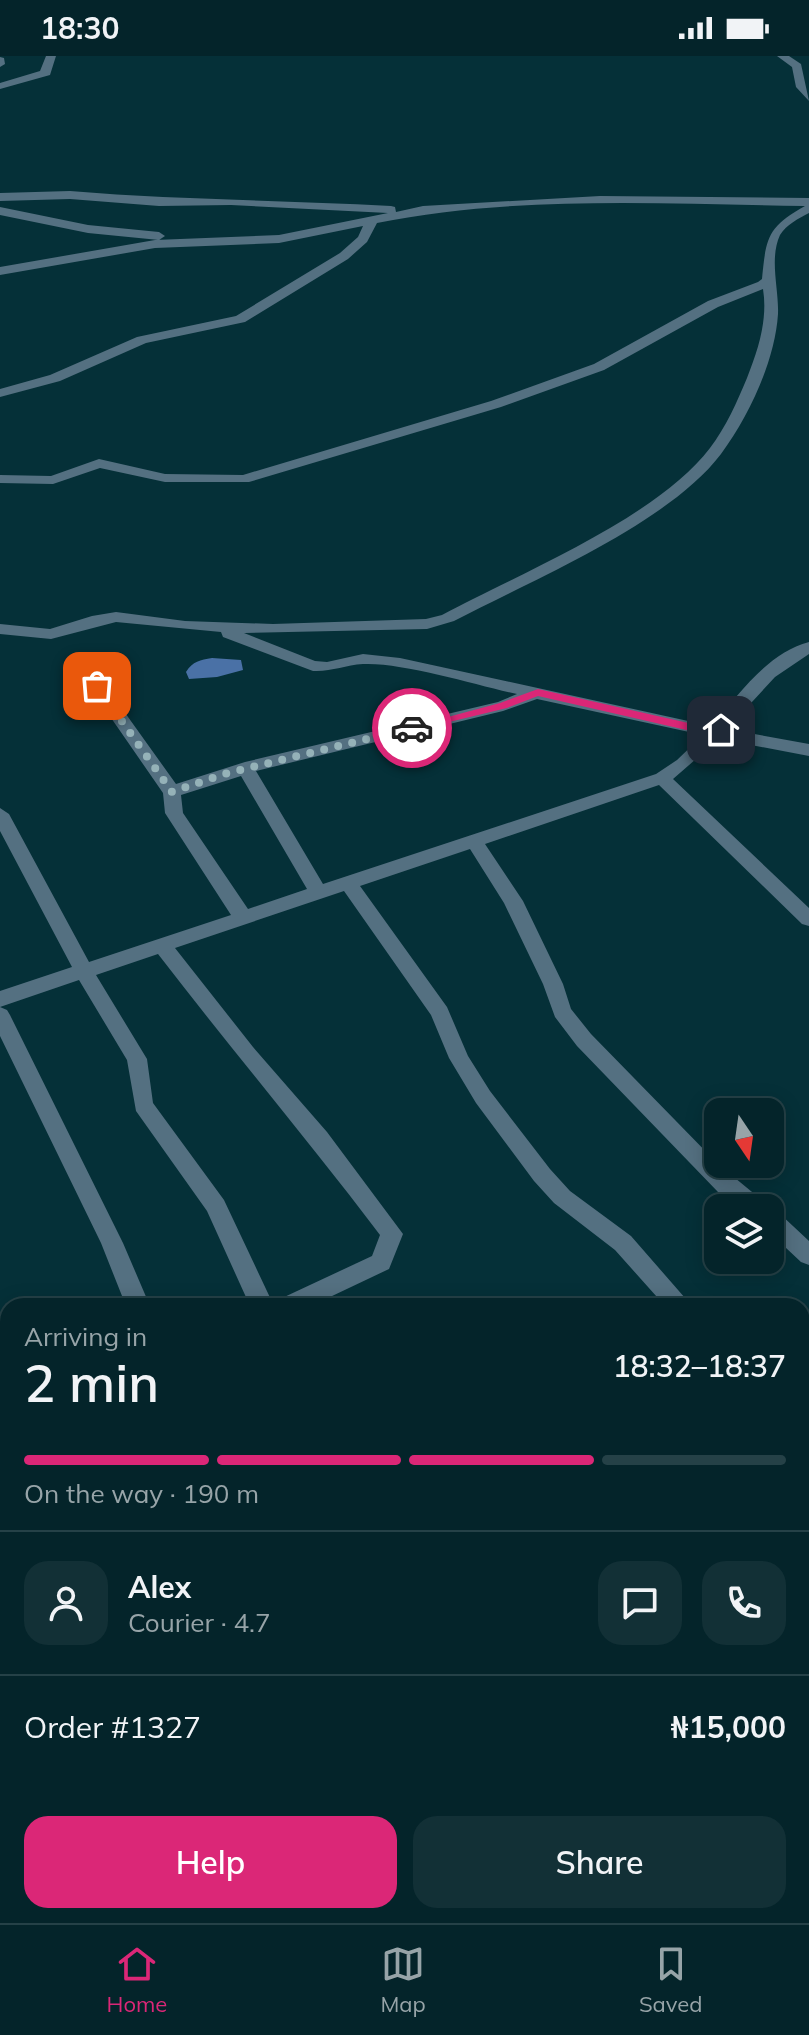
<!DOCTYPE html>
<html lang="en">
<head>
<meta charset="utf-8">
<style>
	:root { --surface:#04242a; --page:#123036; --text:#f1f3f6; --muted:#97a4a8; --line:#254147; --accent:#db2777 }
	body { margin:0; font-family:Mulish,sans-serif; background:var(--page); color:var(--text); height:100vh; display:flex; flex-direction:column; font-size:30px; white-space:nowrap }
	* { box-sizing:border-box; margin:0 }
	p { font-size:26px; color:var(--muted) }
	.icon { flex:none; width:44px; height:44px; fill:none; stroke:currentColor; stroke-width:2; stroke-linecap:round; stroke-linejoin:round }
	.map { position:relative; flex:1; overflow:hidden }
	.details { position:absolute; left:0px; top:1242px; width:810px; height:626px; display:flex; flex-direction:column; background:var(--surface); border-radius:24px 24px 0 0; box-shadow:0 4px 20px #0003,0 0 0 2px var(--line) }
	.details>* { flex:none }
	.needle { width:52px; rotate:167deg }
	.controls { position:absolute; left:704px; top:1042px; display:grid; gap:16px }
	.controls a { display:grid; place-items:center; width:80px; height:80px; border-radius:16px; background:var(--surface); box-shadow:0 4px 20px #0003,0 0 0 2px var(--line); font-size:40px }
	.pin { position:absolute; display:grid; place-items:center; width:68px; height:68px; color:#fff; margin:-34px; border-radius:16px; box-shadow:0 4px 12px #0006 }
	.courier { position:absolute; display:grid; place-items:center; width:80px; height:80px; margin:-40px; border:6px solid #db2777; border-radius:50%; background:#fff; color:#222; box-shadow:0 2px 10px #0007 }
	.summary em { font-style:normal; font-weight:600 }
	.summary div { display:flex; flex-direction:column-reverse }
	.summary { display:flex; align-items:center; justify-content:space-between; height:136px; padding:0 24px }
	h1 { font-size:52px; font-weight:600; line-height:60px }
	.bar { display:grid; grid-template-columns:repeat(4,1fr); gap:12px 8px; align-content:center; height:96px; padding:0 24px }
	.bar i { height:10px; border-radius:6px; background:var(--line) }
	.bar .current { background:var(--accent) }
	.bar p { grid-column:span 4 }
	.line { display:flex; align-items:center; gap:20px; padding:0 24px; border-top:2px solid var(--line) }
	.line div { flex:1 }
	.round { display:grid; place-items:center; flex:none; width:84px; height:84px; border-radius:24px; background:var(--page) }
	.cta { display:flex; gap:16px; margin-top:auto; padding:16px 24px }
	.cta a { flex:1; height:92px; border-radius:24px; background:var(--accent); color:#fff; font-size:32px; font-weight:600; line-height:92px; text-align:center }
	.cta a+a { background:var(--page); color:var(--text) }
	.status { display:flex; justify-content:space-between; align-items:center; height:56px; padding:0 40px; background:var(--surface); direction:ltr }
	.status svg { height:22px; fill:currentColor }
	.dock { display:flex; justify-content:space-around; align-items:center; height:112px; border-top:2px solid var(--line); background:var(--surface); font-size:22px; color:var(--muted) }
	.dock a { display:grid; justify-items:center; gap:4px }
	.dock .current { color:var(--accent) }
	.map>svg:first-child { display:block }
</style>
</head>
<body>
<div class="status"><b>18:30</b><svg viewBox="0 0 49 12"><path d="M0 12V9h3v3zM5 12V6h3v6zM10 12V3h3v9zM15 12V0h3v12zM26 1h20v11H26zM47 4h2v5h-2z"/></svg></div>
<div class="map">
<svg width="809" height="1867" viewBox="0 0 809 1867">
	<rect width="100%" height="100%" fill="#053038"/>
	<path fill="#4a71a6" d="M212,602L241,604L243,614L217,621L189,623L186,616C193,605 200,604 212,602Z"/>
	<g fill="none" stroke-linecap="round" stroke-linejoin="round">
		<path fill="#547081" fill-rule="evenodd" d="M46,0H56L50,19L0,33V27L40,15Z
			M777,0H789L801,8L809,45L796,31L792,11Z
			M0,1L4,2L5,8L0,11Z
			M70,135C177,144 284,144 391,150L395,151L396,156L423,150L600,140L809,142V157C799,162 786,169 780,179C769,203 779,233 778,258C775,305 749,360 721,398C668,468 532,524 454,565L427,573L244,577L315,605L327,606L363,598L400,602L711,670C739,639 767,597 809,586V598L775,621L727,673L809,688V700L719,683L673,723L809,852V870L802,868L659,729L485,788L523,845L563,928L571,953L591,978L718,1108L763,1145L766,1152H739L718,1136L577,990L555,961L543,928L504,847L470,793L360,830L447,951L468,1000L490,1035L550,1113L570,1135L631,1180L692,1250H665L615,1194L554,1147L534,1125L476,1047L449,1002L431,959L344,835L175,892L253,991L327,1076L403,1178L389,1213L311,1250H276L280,1243L372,1200L380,1179C308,1084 231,993 158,898L96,919L147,1003L153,1047L224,1144L274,1250H250L207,1155L136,1055L127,1004L79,924L0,951V935L72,911L0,775V752L9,758L89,906L231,859L165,757L163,737L89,630L91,626H103L176,728L245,706L498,646L517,638C476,629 402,606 363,608C345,609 331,616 313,615L223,581L221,576L116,566L51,583L0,578V568L50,573L92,560L116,556L185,565L273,568L426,563L442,559C520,517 657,462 710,392C726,371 737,346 747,322C758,294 768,264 763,233L718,251L604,314L501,351L249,426H165L100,412L53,428L0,427V419L51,420L99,403L165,418L243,419L491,345L594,308L708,245L758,226L762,223C766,182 767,171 805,150C666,148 513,139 377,167L367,186L348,203L245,266L146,287L60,325L0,341V333L50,319L137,281L236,260L340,197L358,181L363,170L279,187L155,192L0,219V211L155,184L279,179L388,157L231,149L159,150L70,143L0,145V137ZM537,643L703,679L677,704L656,718L323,828L256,715L503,655ZM241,720L307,833L248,853L183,757L181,739Z
			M0,151L88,169L159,176L165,180L159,184L88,177L0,159Z
			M0,951L7,954L10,959L123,1187L150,1250H126L101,1187L0,980Z
			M770,1154L778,1156L809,1185V1209L801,1206L770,1177Z
			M0,1329L8,1332V1354L0,1351Z
			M809,1368V1393L802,1395V1370Z
			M809,1534V1565L802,1568V1537Z
			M809,1608V1640L802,1643V1611Z
			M809,1754V1784L802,1787V1757Z
			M809,1802V1832L802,1833V1803Z
			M334,1860H370L367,1867H331Z
			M531,1860H573L570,1867H528Z
			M637,1860H668L671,1867H640Z
			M734,1860H764L767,1867H737Z"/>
	</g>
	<path fill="#db2777" d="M538,633L715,673L721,670L726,674L717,681L538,640L507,652L412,675L407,672L500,647Z"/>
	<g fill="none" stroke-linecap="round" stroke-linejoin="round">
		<path stroke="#95b2b8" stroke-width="8" stroke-dasharray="0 14.4" d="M97,630L172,736L224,718L412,672"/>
	</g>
</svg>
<div class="controls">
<a><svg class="needle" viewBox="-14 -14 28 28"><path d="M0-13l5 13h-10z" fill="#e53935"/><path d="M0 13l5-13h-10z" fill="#97a4a8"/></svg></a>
<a><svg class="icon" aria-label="layers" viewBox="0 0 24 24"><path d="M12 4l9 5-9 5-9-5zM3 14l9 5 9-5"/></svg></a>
</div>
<div class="pin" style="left:97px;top:630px;background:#ea580c"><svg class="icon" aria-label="bag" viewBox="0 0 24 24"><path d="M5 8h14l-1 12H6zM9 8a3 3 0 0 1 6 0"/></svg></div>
<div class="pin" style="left:721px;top:674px;background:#1f2937"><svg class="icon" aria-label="home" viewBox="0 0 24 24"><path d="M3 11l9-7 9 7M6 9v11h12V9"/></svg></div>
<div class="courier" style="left:412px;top:672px"><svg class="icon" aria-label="car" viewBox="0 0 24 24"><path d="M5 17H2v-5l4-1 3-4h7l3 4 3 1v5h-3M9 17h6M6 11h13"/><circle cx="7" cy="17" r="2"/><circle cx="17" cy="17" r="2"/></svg></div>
<section class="details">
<div class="summary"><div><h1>2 min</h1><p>Arriving in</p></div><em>18:32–18:37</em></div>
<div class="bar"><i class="current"></i><i class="current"></i><i class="current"></i><i></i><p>On the way · 190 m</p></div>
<div class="line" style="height:144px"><a class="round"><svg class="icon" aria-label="person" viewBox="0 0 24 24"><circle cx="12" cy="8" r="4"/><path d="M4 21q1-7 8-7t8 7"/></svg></a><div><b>Alex</b><p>Courier · 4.7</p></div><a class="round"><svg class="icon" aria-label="chat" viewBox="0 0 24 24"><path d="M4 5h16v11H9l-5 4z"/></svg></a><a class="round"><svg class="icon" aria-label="phone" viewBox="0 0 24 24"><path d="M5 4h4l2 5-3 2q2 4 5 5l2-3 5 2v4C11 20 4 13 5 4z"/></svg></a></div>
<div class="line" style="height:104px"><div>Order #1327</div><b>₦15,000</b></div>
<div class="cta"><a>Help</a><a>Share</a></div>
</section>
</div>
<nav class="dock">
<a class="current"><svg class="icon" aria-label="home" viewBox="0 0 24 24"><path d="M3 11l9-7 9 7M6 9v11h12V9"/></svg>Home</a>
<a><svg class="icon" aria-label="map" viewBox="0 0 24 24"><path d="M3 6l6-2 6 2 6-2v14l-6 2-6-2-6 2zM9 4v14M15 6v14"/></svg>Map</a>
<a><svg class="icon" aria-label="saved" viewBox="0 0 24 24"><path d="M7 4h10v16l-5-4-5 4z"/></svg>Saved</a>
</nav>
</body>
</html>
